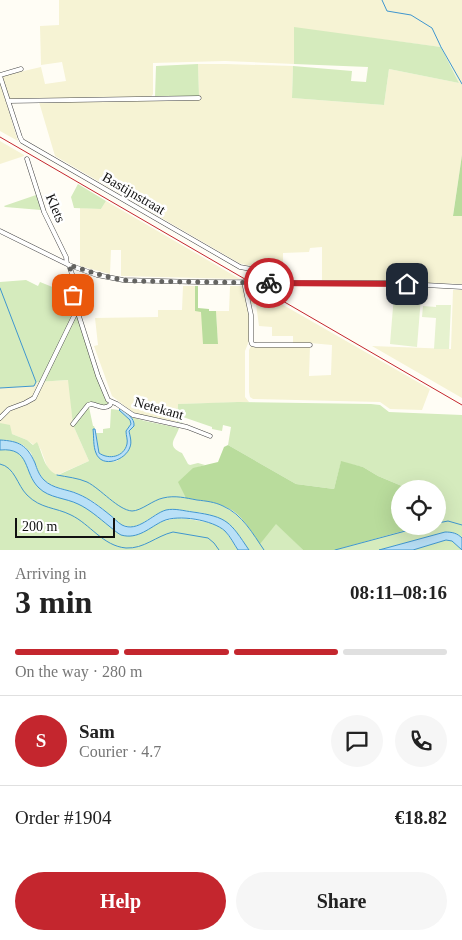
<!DOCTYPE html>
<html lang="en">
<head>
<meta charset="utf-8">
<style>
	:root { --surface:#fff; --page:#f6f6f6; --text:#222; --muted:#767676; --line:#e0e0e0; --accent:#c4262e }
	body { margin:0; font-family:"Times New Roman",serif; background:var(--page); color:var(--text); height:100vh; display:flex; flex-direction:column; font-size:19px; white-space:nowrap }
	* { box-sizing:border-box; margin:0 }
	p { font-size:16px; color:var(--muted) }
	.icon { flex:none; width:28px; height:28px; fill:none; stroke:currentColor; stroke-width:2; stroke-linecap:round; stroke-linejoin:round }
	.map { position:relative; height:550px; overflow:hidden }
	.panel { display:flex; flex-direction:column; background:var(--surface); flex:1 }
	.panel>* { flex:none }
	.controls { position:absolute; left:391px; top:480px; display:grid; gap:10px }
	.controls a { display:grid; place-items:center; width:55px; height:55px; border-radius:50%; background:var(--surface); box-shadow:0 5px 20px #0002; font-size:25px }
	.scale { position:absolute; left:15px; bottom:12px; width:100px; box-sizing:border-box; padding-left:5px; border:2px solid #111; border-top:0; font-size:14px; line-height:18px; white-space:nowrap; color:#111; -webkit-text-stroke:4px #fff; paint-order:stroke }
	.pin { position:absolute; display:grid; place-items:center; width:42px; height:42px; color:#fff; margin:-21px; border-radius:10px; box-shadow:0 2px 8px #0006 }
	.courier { position:absolute; display:grid; place-items:center; width:50px; height:50px; margin:-25px; border:4px solid #c4262e; border-radius:50%; background:#fff; color:#222; box-shadow:0 1px 6px #0007 }
	.head em { font-style:normal; font-weight:600 }
	.head div { display:flex; flex-direction:column-reverse }
	.head { display:flex; align-items:center; justify-content:space-between; height:85px; padding:0 15px }
	h1 { font-size:32px; font-weight:600; line-height:38px }
	.bar { display:grid; grid-template-columns:repeat(4,1fr); gap:8px 5px; align-content:center; height:60px; padding:0 15px }
	.bar i { height:6px; border-radius:4px; background:var(--line) }
	.bar .selected { background:var(--accent) }
	.bar p { grid-column:span 4 }
	.line { display:flex; align-items:center; gap:12px; padding:0 15px; border-top:1px solid var(--line) }
	.line div { flex:1 }
	.round { display:grid; place-items:center; flex:none; width:52px; height:52px; border-radius:26px; background:var(--page) }
	.button { display:flex; gap:10px; margin-top:auto; padding:10px 15px }
	.button a { flex:1; height:58px; border-radius:30px; background:var(--accent); color:#fff; font-size:20px; font-weight:600; line-height:58px; text-align:center }
	.button a+a { background:var(--page); color:var(--text) }
	.map>svg:first-child { display:block }
</style>
</head>
<body>
<div class="map">
<svg width="462" height="550" viewBox="0 0 462 550">
	<rect width="100%" height="100%" fill="#fffdf5"/>
	<path fill="#f6f3d4" d="M59,0H462V155L453,215L462,216V284L322,280V247L310,248L309,252L283,253V278H269L262,265L250,266L239,263L55,156L39,102L199,99L198,64H226L293,66L292,98L384,105L389,69L459,83L441,45V47L294,28V64L225,61L153,63V94L151,97L10,100L2,76L41,67L45,84L66,81L62,62L41,65L40,26L59,25Z
		M0,82L16,135L18,141L0,131Z
		M0,141L24,155V156L0,164Z
		M106,201L240,279L121,276V250H111L110,274L80,266V208L101,209Z
		M183,286H195V311H201L218,344L216,311H229L230,286H242L249,311V341L245,351V397L249,402L178,404L177,422L135,414L112,396L94,346L98,345L95,318L158,317V310H182Z
		M247,287H252L430,389L422,410L390,409L380,402L253,399L250,397L249,392V350L251,346H310L309,376L331,375L332,345L310,343H293V336H272V327L259,326L256,304H251Z
		M453,290H462V398L372,346L451,349Z
		M69,380L73,425L89,461L57,475L52,473L48,469L41,450L37,443L34,445L27,440L12,434L0,423V388L34,386L36,382Z"/>
	<path fill="#d5ebbd" d="M294,27L441,47L459,83L389,69L384,105L292,98L293,66L352,71L351,81L366,82L368,67L294,64Z
		M198,64L199,96L155,97L156,66Z
		M78,184L106,201L101,209L74,208L71,197Z
		M36,195L41,210L5,207L4,206Z
		M26,280L38,286L40,282L60,290L63,297L69,298L73,311L78,318L108,404L106,406L89,407L93,426H94L95,429L93,430C95,446 93,465 117,461C131,447 131,449 129,430L134,426V421L131,417L145,421L179,428C175,440 166,446 182,453L188,464L190,465L198,463L205,465L193,469L212,502C237,509 245,524 260,543L276,523L303,550H249L235,530L203,513L174,509L155,515L141,524L132,527L122,525L94,502L77,493L50,485L43,479L38,471L31,453L23,445L12,441L0,440V423L10,425L12,434L27,440L33,445L37,442C43,454 44,470 58,475L89,461L73,425L68,380L37,382L34,386L0,388V282Z
		M238,402L371,404L380,405L389,412L462,415V538L459,535L451,532L438,534L379,550H335L403,531L404,526H438V489H409L378,476L363,467L341,462L334,489L296,484L228,445L231,427L223,425L222,431L212,429V427L183,417L182,423L177,422L178,404Z
		M111,409L119,410L130,420L131,424L126,431C126,436 128,440 127,444C124,457 109,460 99,453L96,433H103V429L110,428Z
		M8,449C30,452 25,473 37,486C45,494 66,498 76,503C91,509 104,522 117,532L177,518L188,519L211,523L220,527L226,532L238,550H0V450Z
		M446,540H452L462,550H413Z"/>
	<path fill="#b9dc9c" d="M462,155V216H453Z
		M195,286H198V308L209,309V311H216L218,344H203L201,312L195,311Z
		M228,445L296,484L334,489L341,461L363,467L378,476L409,489H400V526H404L403,531L335,550H303L276,524L260,544C254,535 248,526 241,518C227,502 205,501 186,498L178,482L193,468L218,462L224,447Z"/>
	<path fill="#e6f2cf" d="M394,295L421,297L417,347L390,344Z
		M436,305H451L449,349H434L436,318L422,317L423,306L436,307Z"/>
	<path fill="#b9e0f7" stroke="#3f96cf" d="M121,408C126,413 135,418 134,426L129,431C130,436 132,442 130,447C126,460 102,469 96,453C93,446 94,437 93,429H95L99,453C109,460 124,457 127,444C128,440 126,436 126,431L131,424L130,420L119,410Z
		M0,440C19,441 27,445 35,463C37,469 39,475 44,480C53,489 67,489 78,494C90,499 100,507 110,515C114,518 117,522 122,525C138,533 152,514 166,510C175,508 184,511 193,512C228,517 230,522 249,550H238C234,544 230,536 225,531C213,520 178,514 163,521C150,527 138,540 121,535C117,533 113,529 109,526C99,518 89,509 78,504C66,498 49,498 39,488C23,473 31,447 0,450Z
		M445,532C452,532 457,533 462,538V550L452,541L446,540L413,550H379Z"/>
	<g fill="none" stroke-linecap="round" stroke-linejoin="round">
		<path stroke="#3f96cf" stroke-width="1" d="M382,0L387,11L411,15L432,28L441,47L462,84
			M0,388L34,386L36,382L0,288
			M0,464C15,467 17,485 27,495C41,509 55,507 71,515C90,524 103,546 126,548C144,549 156,536 173,532L208,538L214,543L219,550
			M57,475C67,477 78,478 87,482C101,489 118,510 132,511C141,511 153,500 163,498C175,495 186,498 197,500C206,501 215,502 223,506C242,514 253,534 264,550
			M438,523L448,521L462,525
			M335,550L424,526"/>
		<defs>
			<path id="minor" d="M0,75L21,69
				M0,76L20,137L22,141L240,267L251,269L259,268L262,270L265,283
				M8,101L199,98
				M27,159L44,212L66,257L67,264
				M0,231L69,265L97,275L123,280L198,282L388,283L462,287
				M69,265L75,283L73,295L77,310L98,376L108,400L117,404L133,415L187,427L210,436
				M244,282L251,315V341L252,344L256,345H310
				M0,418L9,409L25,403L34,398L77,310
				M73,424L88,405L91,404C98,405 104,410 110,405L111,402"/>
		</defs>
		<use href="#minor" stroke="#444" stroke-width="5"/>
		<use href="#minor" stroke="#fff" stroke-width="4"/>
		<path stroke="#c4262e" stroke-width="1" d="M0,137L462,405"/>
	</g>
	<g fill="none" stroke-linecap="round" stroke-linejoin="round">
		<path stroke="#646461" stroke-width="5" stroke-dasharray="0 9" d="M73,295L75,283L69,265C91,272 111,279 133,281L269,283"/>
		<path stroke="#c4262e" stroke-width="6" d="M269,283L407,284"/>
	</g>
	<g text-anchor="middle" stroke-width="5" stroke-linejoin="round" paint-order="stroke">
		<g font-size="14" fill="#111" stroke="#fff">
			<text transform="translate(134 193) rotate(30)" y="5">Bastijnstraat</text>
			<text transform="translate(56 208) rotate(67)" y="5">Klets</text>
			<text transform="translate(159 408) rotate(16)" y="5">Netekant</text>
		</g>
	</g>
</svg>
<div class="controls">
<a><svg class="icon" aria-label="locate" viewBox="0 0 24 24"><circle cx="12" cy="12" r="6"/><path d="M12 2v4M12 18v4M2 12h4M18 12h4"/></svg></a>
</div>
<div class="scale">200 m</div>
<div class="pin" style="left:73px;top:295px;background:#ea580c"><svg class="icon" aria-label="bag" viewBox="0 0 24 24"><path d="M5 8h14l-1 12H6zM9 8a3 3 0 0 1 6 0"/></svg></div>
<div class="pin" style="left:407px;top:284px;background:#1f2937"><svg class="icon" aria-label="home" viewBox="0 0 24 24"><path d="M3 11l9-7 9 7M6 9v11h12V9"/></svg></div>
<div class="courier" style="left:269px;top:283px"><svg class="icon" aria-label="bike" viewBox="0 0 24 24"><circle cx="6" cy="16" r="4"/><circle cx="18" cy="16" r="4"/><path d="M6 16l4-8h5l3 8M10 8l3 8H6M13 5h3"/></svg></div>
</div>
<section class="panel">
<div class="head"><div><h1>3 min</h1><p>Arriving in</p></div><em>08:11–08:16</em></div>
<div class="bar"><i class="selected"></i><i class="selected"></i><i class="selected"></i><i></i><p>On the way · 280 m</p></div>
<div class="line" style="height:90px"><b class="round" style="background:var(--accent);color:#fff">S</b><div><b>Sam</b><p>Courier · 4.7</p></div><a class="round"><svg class="icon" aria-label="chat" viewBox="0 0 24 24"><path d="M4 5h16v11H9l-5 4z"/></svg></a><a class="round"><svg class="icon" aria-label="phone" viewBox="0 0 24 24"><path d="M5 4h4l2 5-3 2q2 4 5 5l2-3 5 2v4C11 20 4 13 5 4z"/></svg></a></div>
<div class="line" style="height:65px"><div>Order #1904</div><b>€18.82</b></div>
<div class="button"><a>Help</a><a>Share</a></div>
</section>
</body>
</html>
